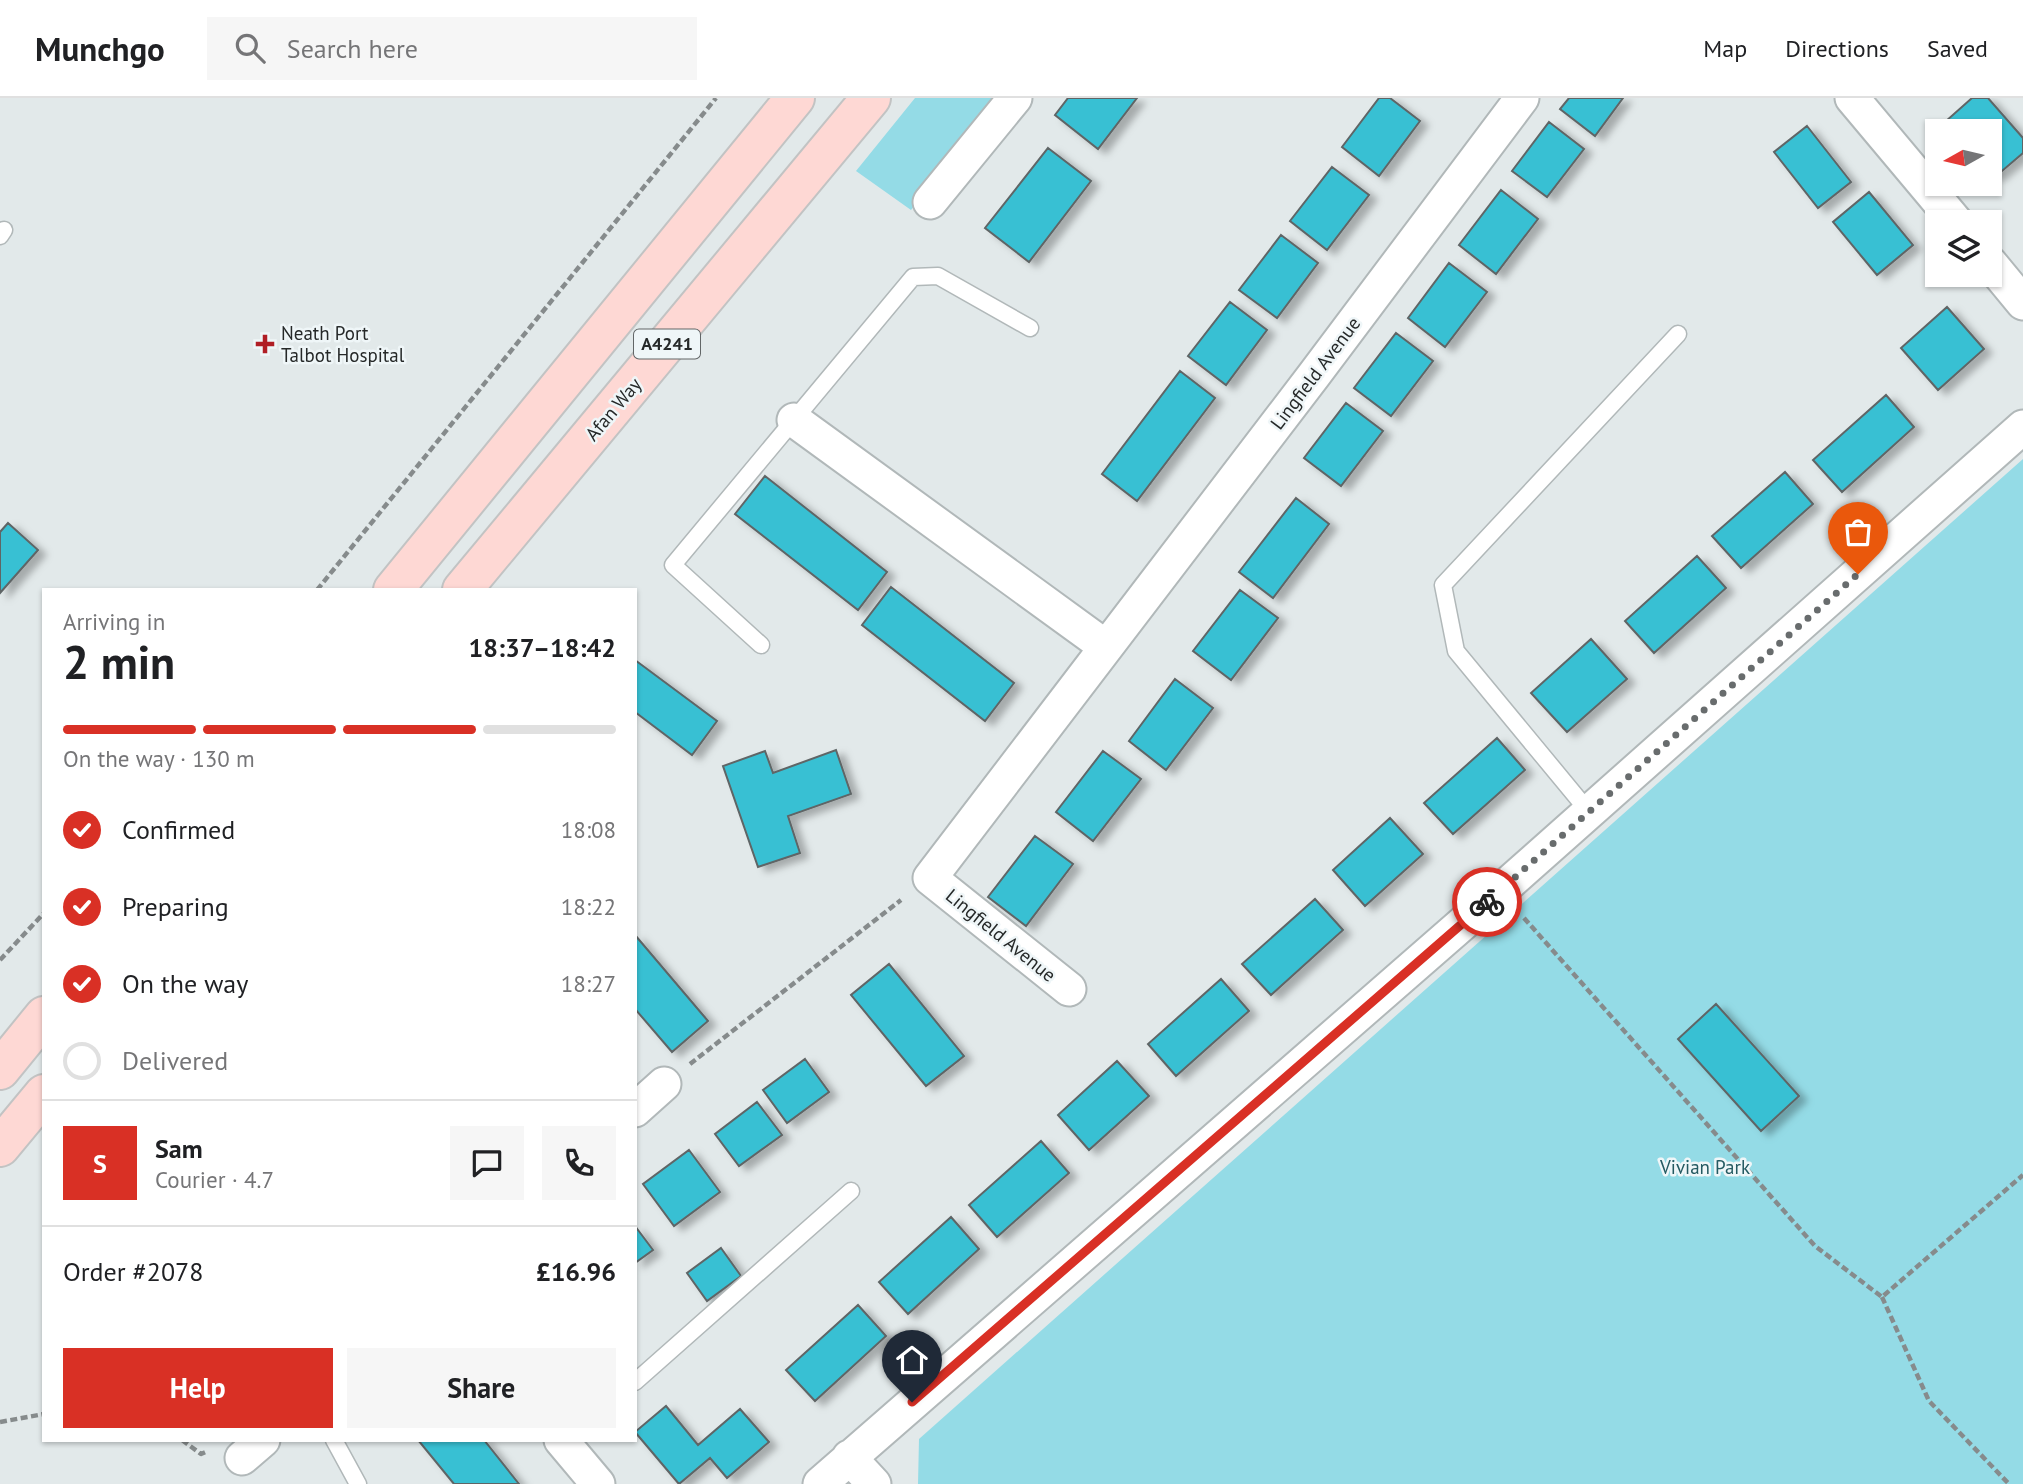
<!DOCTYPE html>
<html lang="en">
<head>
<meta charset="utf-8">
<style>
	:root { --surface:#fff; --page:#f6f6f6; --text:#202124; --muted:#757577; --line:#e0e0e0; --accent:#d93025 }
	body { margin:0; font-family:"PT Sans",sans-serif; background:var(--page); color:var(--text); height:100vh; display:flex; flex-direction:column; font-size:26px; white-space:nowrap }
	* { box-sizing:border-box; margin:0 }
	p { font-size:23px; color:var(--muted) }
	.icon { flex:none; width:38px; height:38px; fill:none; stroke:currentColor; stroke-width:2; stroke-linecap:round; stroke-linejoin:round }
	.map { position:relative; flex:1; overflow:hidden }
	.panel { position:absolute; left:42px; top:490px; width:595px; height:854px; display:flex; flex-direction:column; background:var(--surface); border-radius:0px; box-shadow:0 2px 5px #0004 }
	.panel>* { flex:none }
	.needle { width:46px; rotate:262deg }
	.fabs { position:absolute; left:1925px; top:21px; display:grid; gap:14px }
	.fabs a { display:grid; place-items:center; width:77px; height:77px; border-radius:0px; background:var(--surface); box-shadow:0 2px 5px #0004; font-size:35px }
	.pin { position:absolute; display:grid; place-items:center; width:60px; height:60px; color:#fff; margin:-72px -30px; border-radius:50% 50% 50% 0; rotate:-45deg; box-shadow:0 0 7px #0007 }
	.pin .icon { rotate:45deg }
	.courier { position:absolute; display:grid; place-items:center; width:70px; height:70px; margin:-35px; border:5px solid #d93025; border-radius:50%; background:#fff; color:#222; box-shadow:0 2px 9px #0007 }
	.summary em { font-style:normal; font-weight:700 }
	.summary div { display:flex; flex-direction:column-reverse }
	.summary { display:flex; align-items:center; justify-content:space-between; height:119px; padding:0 21px }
	h1 { font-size:46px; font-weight:700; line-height:52px }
	.bar { display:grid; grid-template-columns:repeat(4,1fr); gap:10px 7px; align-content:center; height:84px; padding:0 21px }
	.bar i { height:9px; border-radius:5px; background:var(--line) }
	.bar .current { background:var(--accent) }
	.bar p { grid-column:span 4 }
	.line { display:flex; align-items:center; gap:18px; padding:0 21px; border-top:2px solid var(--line) }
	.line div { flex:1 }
	.round { display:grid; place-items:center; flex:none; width:74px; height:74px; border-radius:0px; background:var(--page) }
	ol { padding:0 21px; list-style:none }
	li { display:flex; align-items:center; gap:21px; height:77px }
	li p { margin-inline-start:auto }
	li .icon { padding:7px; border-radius:50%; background:var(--accent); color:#fff; stroke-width:4 }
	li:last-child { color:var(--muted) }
	li i { width:38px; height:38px; border:4px solid var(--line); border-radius:50% }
	.action { display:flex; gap:14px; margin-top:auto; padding:14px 21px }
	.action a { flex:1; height:80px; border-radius:0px; background:var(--accent); color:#fff; font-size:28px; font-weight:700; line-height:80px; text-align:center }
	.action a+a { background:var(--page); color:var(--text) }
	header { display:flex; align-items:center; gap:42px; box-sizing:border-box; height:98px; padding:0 35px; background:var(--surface); border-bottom:2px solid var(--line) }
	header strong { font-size:33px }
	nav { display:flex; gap:38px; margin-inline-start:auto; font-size:24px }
	.search { width:490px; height:63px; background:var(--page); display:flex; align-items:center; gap:18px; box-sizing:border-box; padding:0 24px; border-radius:0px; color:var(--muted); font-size:26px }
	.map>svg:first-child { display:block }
</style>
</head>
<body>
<header>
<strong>Munchgo</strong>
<div class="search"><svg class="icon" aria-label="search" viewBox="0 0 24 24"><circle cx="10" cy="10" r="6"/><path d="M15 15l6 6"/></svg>Search here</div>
<nav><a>Map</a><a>Directions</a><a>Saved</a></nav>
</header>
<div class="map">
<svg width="2023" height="1386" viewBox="0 0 2023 1386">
	<defs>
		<filter id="shadow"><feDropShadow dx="8" dy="4.5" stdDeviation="3.5" flood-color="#0004"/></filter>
	</defs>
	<rect width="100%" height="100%" fill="#e2e9ea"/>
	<path fill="#94dbe6" d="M915,0H1002L911,112L856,73Z
		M2023,361V1386H918L919,1341Z"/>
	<path fill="#39c0d3" stroke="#5f6566" stroke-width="2" filter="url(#shadow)" d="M1068,0H1137L1098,51L1055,17Z
		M1379,0H1390L1420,23L1379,78L1342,49Z
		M1569,0H1623L1595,38L1560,11Z
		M1972,0H1988L2023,40V55L1995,79L1990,74V33H1954L1946,23Z
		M1549,24L1584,51L1547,99L1512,73Z
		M1807,28L1851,84L1818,110L1774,54Z
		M1048,50L1091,83L1029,164L985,130Z
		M1332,69L1369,97L1327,152L1290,123Z
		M1501,92L1538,121L1496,176L1459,147Z
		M1869,94L1913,147L1877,177L1833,124Z
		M1281,137L1318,165L1277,220L1239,192Z
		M1449,165L1487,194L1445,249L1408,220Z
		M1230,204L1267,232L1226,287L1188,258Z
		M1947,209L1984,251L1938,292L1901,250Z
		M1396,235L1433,263L1391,318L1354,290Z
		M1180,273L1215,300L1137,403L1102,376Z
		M1886,297L1914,329L1842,394L1813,362Z
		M1346,305L1383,333L1341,388L1304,360Z
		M1785,374L1813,406L1741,470L1712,438Z
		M765,378L887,474L858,512L735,416Z
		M1296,400L1329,426L1273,500L1239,474Z
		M8,425L38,452L0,495V434Z
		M1697,458L1726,490L1654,555L1625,523Z
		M891,489L1014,585L985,623L862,527Z
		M1240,492L1278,520L1231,582L1193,553Z
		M1591,541L1627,581L1567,634L1531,595Z
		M635,562L717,623L692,657L635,614Z
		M1175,581L1213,610L1166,672L1129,643Z
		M1497,640L1525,672L1453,736L1424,705Z
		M836,652L851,696L788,718L800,755L758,769L723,668L765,653L773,675Z
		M1103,653L1141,681L1093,743L1056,714Z
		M1390,720L1423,756L1365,808L1333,772Z
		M1035,738L1073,766L1026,828L988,799Z
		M1315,801L1343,832L1271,897L1242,866Z
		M635,837L708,923L672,954L635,911Z
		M889,866L964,958L926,988L851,897Z
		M1221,881L1249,913L1176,978L1148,946Z
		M1716,906L1799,998L1761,1033L1678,941Z
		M805,961L829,994L787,1025L763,992Z
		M1117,963L1149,998L1089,1052L1058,1017Z
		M757,1004L782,1037L739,1068L715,1036Z
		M1041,1043L1069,1075L997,1139L969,1107Z
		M689,1052L720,1094L674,1128L643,1086Z
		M951,1119L979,1151L908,1216L879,1184Z
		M635,1128L653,1152L635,1165Z
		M721,1150L741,1178L707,1203L687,1175Z
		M858,1207L886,1238L815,1303L786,1272Z
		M666,1308L698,1347L740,1311L769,1344L727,1380L710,1360L679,1386L635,1334Z
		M418,1342H484L519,1386H454Z"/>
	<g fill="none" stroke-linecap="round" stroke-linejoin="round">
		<defs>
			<path id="lane" d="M0,138L4,132
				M761,547L673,467L913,179L938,178L1030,230
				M1589,714L1456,553L1443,487L1678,236
				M635,1284L851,1093
				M334,1342L358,1386"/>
			<path id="street" d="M1852,0L1956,124
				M930,104L1015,0
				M1990,165L2023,205
				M794,322L1106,549
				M1069,891L930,780L1314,277L1522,0
				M635,1012L664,986
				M561,1342L598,1386
				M849,1359L874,1386
				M242,1360L263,1342
				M820,1386L1500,793L2023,329"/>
			<path id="primary" d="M393,492L795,0
				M462,492L871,0
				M0,972L44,918
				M0,1049L44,996"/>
		</defs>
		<use href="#lane" stroke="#b1b8b9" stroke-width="19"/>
		<use href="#street" stroke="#b1b8b9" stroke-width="37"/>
		<use href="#primary" stroke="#c2c3c3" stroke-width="42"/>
		<path stroke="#868b8c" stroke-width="4.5" stroke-dasharray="7 3.5" stroke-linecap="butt" d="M317,492L716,0
			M1524,820L1815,1148L1882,1199L2023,1077
			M0,862L44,815
			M690,966L901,802
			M1882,1199L1929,1303L2009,1386
			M0,1324L44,1316
			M182,1342L201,1356L208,1353"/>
		<use href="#lane" stroke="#fff" stroke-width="16"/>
		<use href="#street" stroke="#fff" stroke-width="33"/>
		<use href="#primary" stroke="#fed8d4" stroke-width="38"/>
	</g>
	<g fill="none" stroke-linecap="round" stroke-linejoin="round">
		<path stroke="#686c6d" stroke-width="7" stroke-dasharray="0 12.6" d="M1487,804L1858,476"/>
		<path stroke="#d93025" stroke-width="9" d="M912,1304L1487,804"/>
	</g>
	<path fill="#b01e25" stroke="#eff6f8" stroke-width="2.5" d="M261.5 235.5h7v7h7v7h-7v7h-7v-7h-7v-7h7z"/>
	<g text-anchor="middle" stroke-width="5" stroke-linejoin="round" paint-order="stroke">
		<rect fill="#eff6f8" stroke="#626667" stroke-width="2" x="634" y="231.5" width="66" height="29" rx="5"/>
		<g font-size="18" font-weight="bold" fill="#262929">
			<text x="667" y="252">A4241</text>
		</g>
		<g font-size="19" fill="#262929" stroke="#eff6f8" text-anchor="start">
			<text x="281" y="242">Neath Port<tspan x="281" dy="22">Talbot Hospital</tspan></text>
		</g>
		<g font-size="19" fill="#262929" stroke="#eff6f8">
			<text transform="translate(1315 275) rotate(-53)" y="7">Lingfield Avenue</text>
			<text transform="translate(613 311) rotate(-50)" y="7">Afan Way</text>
			<text transform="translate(1001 837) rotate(39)" y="7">Lingfield Avenue</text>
		</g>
		<g font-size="19" fill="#245a62" stroke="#eff6f8">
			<text x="1705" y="1076">Vivian Park</text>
		</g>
	</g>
</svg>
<div class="fabs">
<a><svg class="needle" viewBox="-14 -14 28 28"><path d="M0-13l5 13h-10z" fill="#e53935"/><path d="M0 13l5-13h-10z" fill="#757577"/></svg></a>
<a><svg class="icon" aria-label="layers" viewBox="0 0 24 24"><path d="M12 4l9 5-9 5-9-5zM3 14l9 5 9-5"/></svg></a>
</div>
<div class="pin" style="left:1858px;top:476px;background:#ea580c"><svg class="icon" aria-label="bag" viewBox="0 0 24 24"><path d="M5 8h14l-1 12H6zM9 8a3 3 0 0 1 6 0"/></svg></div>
<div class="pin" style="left:912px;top:1304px;background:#1f2937"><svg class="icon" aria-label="home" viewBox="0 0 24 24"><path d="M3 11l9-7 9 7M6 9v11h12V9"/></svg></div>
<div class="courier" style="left:1487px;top:804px"><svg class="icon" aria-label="bike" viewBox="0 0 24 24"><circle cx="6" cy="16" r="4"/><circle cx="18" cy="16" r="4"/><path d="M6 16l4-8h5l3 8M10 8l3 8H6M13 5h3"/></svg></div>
<section class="panel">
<div class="summary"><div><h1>2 min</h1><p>Arriving in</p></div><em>18:37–18:42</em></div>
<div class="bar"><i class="current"></i><i class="current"></i><i class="current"></i><i></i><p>On the way · 130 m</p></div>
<ol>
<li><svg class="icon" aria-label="check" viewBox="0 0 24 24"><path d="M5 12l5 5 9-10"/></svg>Confirmed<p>18:08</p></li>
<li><svg class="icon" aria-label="check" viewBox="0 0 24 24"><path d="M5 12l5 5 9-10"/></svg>Preparing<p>18:22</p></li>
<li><svg class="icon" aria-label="check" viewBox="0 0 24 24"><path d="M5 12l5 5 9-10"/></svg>On the way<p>18:27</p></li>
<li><i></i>Delivered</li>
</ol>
<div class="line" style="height:126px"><b class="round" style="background:var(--accent);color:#fff">S</b><div><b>Sam</b><p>Courier · 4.7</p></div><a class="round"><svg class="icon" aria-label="chat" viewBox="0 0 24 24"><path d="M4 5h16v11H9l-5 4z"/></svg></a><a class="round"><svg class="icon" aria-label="phone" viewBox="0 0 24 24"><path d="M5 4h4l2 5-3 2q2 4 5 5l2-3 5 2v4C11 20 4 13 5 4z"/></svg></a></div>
<div class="line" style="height:91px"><div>Order #2078</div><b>£16.96</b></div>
<div class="action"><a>Help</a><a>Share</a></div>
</section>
</div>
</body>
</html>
